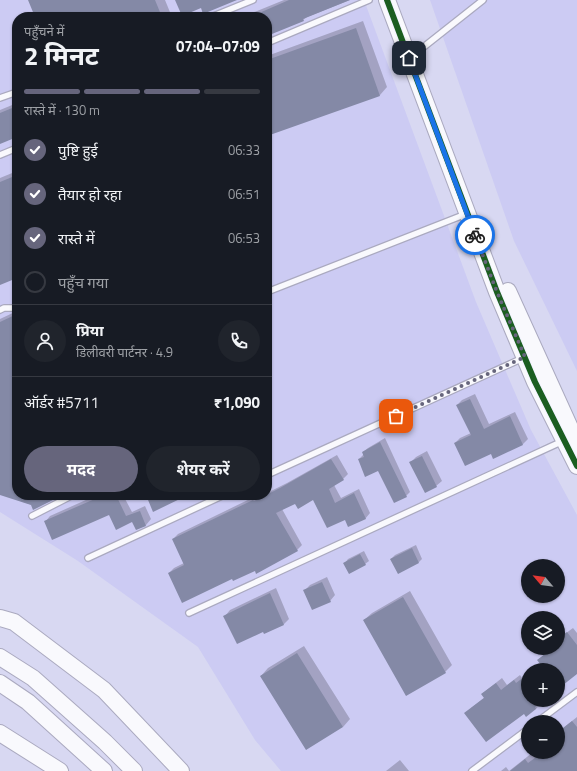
<!DOCTYPE html>
<html lang="hi">
<head>
<meta charset="utf-8">
<style>
	:root { --surface:#171b24; --page:#20242c; --text:#f1f3f6; --muted:#9ea1a6; --line:#363941; --accent:#66657c }
	body { margin:0; font-family:"Titillium Web","Noto Sans Devanagari",sans-serif; background:var(--page); color:var(--text); height:100vh; display:flex; flex-direction:column; font-size:15px; white-space:nowrap }
	* { box-sizing:border-box; margin:0 }
	p { font-size:13px; color:var(--muted) }
	.icon { flex:none; width:22px; height:22px; fill:none; stroke:currentColor; stroke-width:2; stroke-linecap:round; stroke-linejoin:round }
	.map { position:relative; flex:1; overflow:hidden }
	.panel { position:absolute; left:12px; top:12px; width:260px; height:488px; display:flex; flex-direction:column; background:var(--surface); border-radius:16px; box-shadow:0 1px 3px #0004 }
	.panel>* { flex:none }
	.needle { width:26px; rotate:299deg }
	.buttons { position:absolute; left:521px; top:559px; display:grid; gap:8px }
	.buttons a { display:grid; place-items:center; width:44px; height:44px; border-radius:50%; background:var(--surface); box-shadow:0 1px 3px #0004; font-size:20px }
	.pin { position:absolute; display:grid; place-items:center; width:34px; height:34px; color:#fff; margin:-17px; border-radius:8px; box-shadow:0 2px 6px #0006 }
	.courier { position:absolute; display:grid; place-items:center; width:40px; height:40px; margin:-20px; border:3px solid #1a73e8; border-radius:50%; background:#fff; color:#222; box-shadow:0 1px 5px #0007 }
	.headline em { font-style:normal; font-weight:700 }
	.headline div { display:flex; flex-direction:column-reverse }
	.headline { display:flex; align-items:center; justify-content:space-between; height:68px; padding:0 12px }
	h1 { font-size:26px; font-weight:700; line-height:30px }
	.bar { display:grid; grid-template-columns:repeat(4,1fr); gap:6px 4px; align-content:center; height:48px; padding:0 12px }
	.bar i { height:5px; border-radius:3px; background:var(--line) }
	.bar .current { background:var(--accent) }
	.bar p { grid-column:span 4 }
	.line { display:flex; align-items:center; gap:10px; padding:0 12px; border-top:1px solid var(--line) }
	.line div { flex:1 }
	.round { display:grid; place-items:center; flex:none; width:42px; height:42px; border-radius:21px; background:var(--page) }
	ol { padding:0 12px; list-style:none }
	li { display:flex; align-items:center; gap:12px; height:44px }
	li p { margin-inline-start:auto }
	li .icon { padding:4px; border-radius:50%; background:var(--accent); color:#fff; stroke-width:4 }
	li:last-child { color:var(--muted) }
	li i { width:22px; height:22px; border:2px solid var(--line); border-radius:50% }
	.cta { display:flex; gap:8px; margin-top:auto; padding:8px 12px }
	.cta a { flex:1; height:46px; border-radius:24px; background:var(--accent); color:#fff; font-size:16px; font-weight:700; line-height:46px; text-align:center }
	.cta a+a { background:var(--page); color:var(--text) }
	.map>svg:first-child { display:block }
</style>
</head>
<body>
<div class="map">
<svg width="577" height="771" viewBox="0 0 577 771">
	<rect width="100%" height="100%" fill="#d8d8f2"/>
	<path fill="#cccbf3" fill-rule="evenodd" d="M0,0H364L476,302L531,430L577,515V771H281L255,740L198,647L78,561L0,512ZM17,17H267V495H17ZM528,566H558V596H528ZM528,618H558V648H528ZM528,670H558V700H528ZM528,722H558V752H528Z
		M430,0H577V371L514,241Z"/>
	<path fill="#0003" d="M29,0H165L172,17H36Z
		M284,0H350L307,17L303,20L267,35V17H242Z
		M363,21L387,87L380,95L267,135V56Z
		M17,103V136L0,142V110Z
		M17,171V277L0,284V178Z
		M17,311V495H61L32,505L0,494V319Z
		M475,394L489,424L515,412L528,439L523,444L494,458L491,453L455,443L460,438L471,433L457,405L462,400Z
		M385,438L410,492L406,496L378,470L359,459L364,454L363,452L368,448Z
		M427,451L442,481L436,486L411,462L416,457Z
		M337,455L348,474L343,479L334,485L341,498L359,489L370,513L365,519L345,518L314,499L296,503L282,509L302,545L297,550L255,569L232,578L169,573L174,568L184,563L173,539L178,534L258,495L259,497L267,495V493L287,483Z
		M97,495H123L132,512L145,506L151,519L146,525L136,529L133,521L109,514L45,522L50,516Z
		M416,545L422,559L419,562L398,572L391,559L395,555Z
		M364,551L369,561L365,564L345,563L348,559Z
		M327,577L335,595L330,601L304,591L310,585Z
		M276,588L289,619L284,624L265,633L264,630L225,616L230,610Z
		M410,591L452,665L445,672L364,620L372,613Z
		M573,628L577,633V674L576,673L558,688V670H533L541,664L538,660L544,655L553,648H558V639Z
		M304,646L350,719L343,727L261,676L268,668Z
		M528,674V700H542L540,702L541,703L536,709L524,713L471,708L485,697L482,694L488,689L502,678L507,685L520,675L522,678Z
		M577,717V771H501L506,767L509,771L532,753L535,757L542,752H558V732Z
		M400,760L409,771H386Z"/>
	<path fill="#8489a6" d="M28,0H155L162,17H35Z
		M175,0H237L203,14L201,8L182,16Z
		M289,0H350L303,19L304,21L267,36V17H250Z
		M356,28L380,96L267,136V60Z
		M17,106V137L0,144V113Z
		M17,175V278L0,285V182Z
		M17,314V495H63L33,510L31,505L0,495V322Z
		M470,399L484,429L510,416L523,445L493,459L491,454L465,466L454,443L471,435L456,405Z
		M380,442L407,497L394,503L378,471L365,477L358,459L364,457L362,452Z
		M422,456L437,487L425,493L409,462Z
		M331,459L344,480L329,489L335,503L354,493L366,519L348,527L345,520L327,528L313,500L298,509L295,504L276,513L298,551L256,574L255,571L233,581L232,579L182,603L168,573L184,565L172,539L253,500L254,501L280,488Z
		M104,495H116L126,516L140,511L146,526L136,530L132,522L116,530L109,515L52,540L44,521Z
		M146,495H188L153,512Z
		M412,548L419,563L398,574L390,559Z
		M360,554L366,565L349,574L343,563Z
		M322,582L331,602L312,610L303,590Z
		M270,593L284,625L264,634L263,632L237,644L223,616Z
		M403,597L446,673L406,696L363,620Z
		M567,632L577,645V674L558,689V670H545L537,660L553,648H558V639Z
		M297,653L343,727L306,750L260,676Z
		M528,674V700H544L535,707L536,709L526,717L524,714L486,742L464,713L484,698L481,694L496,683L501,690L514,680L516,683Z
		M572,721L577,727V771H510L525,759L528,763L543,752H558V732Z"/>
	<g fill="none" stroke-linecap="round" stroke-linejoin="round">
		<defs>
			<path id="lane" d="M211,17L253,0
				M267,43L369,0
				M411,57L483,0
				M0,98L17,92
				M0,155L17,148
				M267,292L466,214
				M0,310L4,308H17
				M267,475L523,358
				M32,516L73,495
				M88,558L224,495
				M189,613L563,441
				M537,722L577,692
				M472,771L528,729"/>
			<path id="secondary" d="M387,0L497,292L535,382L577,466
				M508,291L577,443
				M0,618L14,622L104,690L181,771
				M0,657L33,678L105,742L134,771
				M0,683L28,702L104,771
				M0,733L60,771"/>
		</defs>
		<use href="#lane" stroke="#aaa9bf" stroke-width="8"/>
		<use href="#secondary" stroke="#aaa9bf" stroke-width="18"/>
		<use href="#lane" stroke="#f9f9fd" stroke-width="5.5"/>
		<use href="#secondary" stroke="#f9f9fd" stroke-width="16"/>
		<defs>
			<path id="cycleway" d="M387,0L497,292L535,382L577,466"/>
		</defs>
		<use href="#cycleway" stroke="#f2f3ff" stroke-width="8"/>
		<use href="#cycleway" stroke="#1b5e20" stroke-width="6"/>
	</g>
	<g fill="none" stroke-linecap="round" stroke-linejoin="round">
		<path stroke="#66657c" stroke-width="4" stroke-dasharray="0 7.2" d="M396,416L525,357L497,292L475,235"/>
		<path stroke="#1a73e8" stroke-width="5" d="M409,58L475,235"/>
	</g>
</svg>
<div class="buttons">
<a><svg class="needle" viewBox="-14 -14 28 28"><path d="M0-13l5 13h-10z" fill="#e53935"/><path d="M0 13l5-13h-10z" fill="#9ea1a6"/></svg></a>
<a><svg class="icon" aria-label="layers" viewBox="0 0 24 24"><path d="M12 4l9 5-9 5-9-5zM3 14l9 5 9-5"/></svg></a>
<a>+</a>
<a>−</a>
</div>
<div class="pin" style="left:396px;top:416px;background:#ea580c"><svg class="icon" aria-label="bag" viewBox="0 0 24 24"><path d="M5 8h14l-1 12H6zM9 8a3 3 0 0 1 6 0"/></svg></div>
<div class="pin" style="left:409px;top:58px;background:#1f2937"><svg class="icon" aria-label="home" viewBox="0 0 24 24"><path d="M3 11l9-7 9 7M6 9v11h12V9"/></svg></div>
<div class="courier" style="left:475px;top:235px"><svg class="icon" aria-label="bike" viewBox="0 0 24 24"><circle cx="6" cy="16" r="4"/><circle cx="18" cy="16" r="4"/><path d="M6 16l4-8h5l3 8M10 8l3 8H6M13 5h3"/></svg></div>
<section class="panel">
<div class="headline"><div><h1>2 मिनट</h1><p>पहुँचने में</p></div><em>07:04–07:09</em></div>
<div class="bar"><i class="current"></i><i class="current"></i><i class="current"></i><i></i><p>रास्ते में · 130 m</p></div>
<ol>
<li><svg class="icon" aria-label="check" viewBox="0 0 24 24"><path d="M5 12l5 5 9-10"/></svg>पुष्टि हुई<p>06:33</p></li>
<li><svg class="icon" aria-label="check" viewBox="0 0 24 24"><path d="M5 12l5 5 9-10"/></svg>तैयार हो रहा<p>06:51</p></li>
<li><svg class="icon" aria-label="check" viewBox="0 0 24 24"><path d="M5 12l5 5 9-10"/></svg>रास्ते में<p>06:53</p></li>
<li><i></i>पहुँच गया</li>
</ol>
<div class="line" style="height:72px"><a class="round"><svg class="icon" aria-label="person" viewBox="0 0 24 24"><circle cx="12" cy="8" r="4"/><path d="M4 21q1-7 8-7t8 7"/></svg></a><div><b>प्रिया</b><p>डिलीवरी पार्टनर · 4.9</p></div><a class="round"><svg class="icon" aria-label="phone" viewBox="0 0 24 24"><path d="M5 4h4l2 5-3 2q2 4 5 5l2-3 5 2v4C11 20 4 13 5 4z"/></svg></a></div>
<div class="line" style="height:52px"><div>ऑर्डर #5711</div><b>₹1,090</b></div>
<div class="cta"><a>मदद</a><a>शेयर करें</a></div>
</section>
</div>
</body>
</html>
